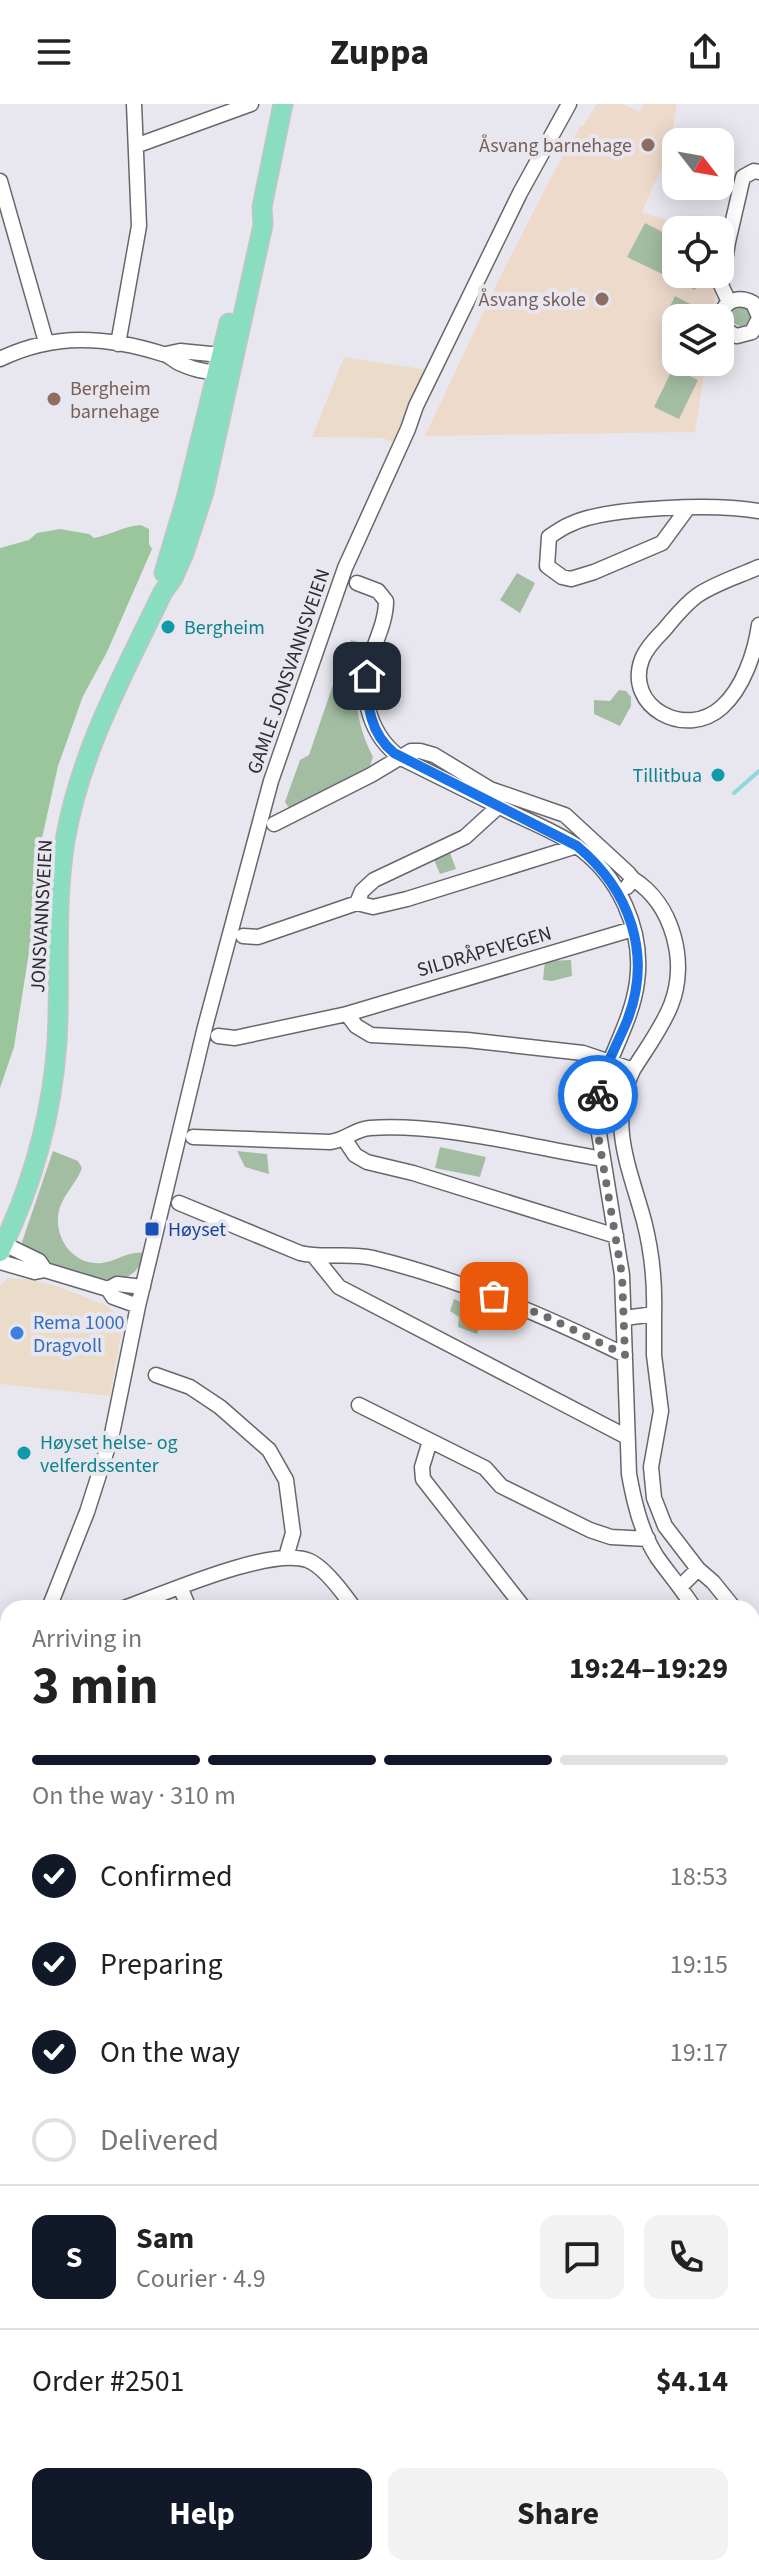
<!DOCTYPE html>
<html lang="en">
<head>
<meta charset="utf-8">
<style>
	:root { --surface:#fff; --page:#f2f2f2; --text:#222; --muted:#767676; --line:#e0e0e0; --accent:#111827 }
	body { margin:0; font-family:"Source Sans 3",sans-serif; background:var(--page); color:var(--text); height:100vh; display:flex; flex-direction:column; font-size:30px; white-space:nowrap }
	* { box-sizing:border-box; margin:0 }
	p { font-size:26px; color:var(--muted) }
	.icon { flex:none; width:44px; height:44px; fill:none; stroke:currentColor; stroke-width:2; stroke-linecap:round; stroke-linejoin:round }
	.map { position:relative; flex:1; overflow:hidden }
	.panel { position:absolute; left:0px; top:1496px; width:760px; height:976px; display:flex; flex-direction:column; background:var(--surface); border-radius:24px 24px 0 0; box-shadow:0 4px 20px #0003 }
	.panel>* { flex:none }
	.needle { width:52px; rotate:121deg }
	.tools { position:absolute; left:662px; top:24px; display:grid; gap:16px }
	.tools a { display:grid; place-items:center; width:72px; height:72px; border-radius:16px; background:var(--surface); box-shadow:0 4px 20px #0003; font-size:40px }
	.pin { position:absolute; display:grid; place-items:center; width:68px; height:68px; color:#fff; margin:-34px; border-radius:16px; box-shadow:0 4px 12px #0006 }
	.courier { position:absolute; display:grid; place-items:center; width:80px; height:80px; margin:-40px; border:6px solid #1a73e8; border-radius:50%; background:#fff; color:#222; box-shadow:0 2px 10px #0007 }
	.overview em { font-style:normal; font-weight:700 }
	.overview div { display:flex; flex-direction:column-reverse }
	.overview { display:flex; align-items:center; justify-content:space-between; height:136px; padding:0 32px }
	h1 { font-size:52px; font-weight:700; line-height:60px }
	.bar { display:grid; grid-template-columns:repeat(4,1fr); gap:12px 8px; align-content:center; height:96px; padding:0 32px }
	.bar i { height:10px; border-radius:6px; background:var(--line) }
	.bar .selected { background:var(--accent) }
	.bar p { grid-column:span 4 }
	.line { display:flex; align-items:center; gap:20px; padding:0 32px; border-top:2px solid var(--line) }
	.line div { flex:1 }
	.round { display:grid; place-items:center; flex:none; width:84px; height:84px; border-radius:16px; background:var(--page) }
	ol { padding:0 32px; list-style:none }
	li { display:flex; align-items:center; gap:24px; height:88px }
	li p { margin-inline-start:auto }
	li .icon { padding:8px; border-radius:50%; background:var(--accent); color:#fff; stroke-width:4 }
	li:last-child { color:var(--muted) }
	li i { width:44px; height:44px; border:4px solid var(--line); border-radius:50% }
	.action { display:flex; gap:16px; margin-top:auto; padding:16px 32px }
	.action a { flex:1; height:92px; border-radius:16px; background:var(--accent); color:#fff; font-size:32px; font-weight:700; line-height:92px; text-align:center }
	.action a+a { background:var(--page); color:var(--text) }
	header { display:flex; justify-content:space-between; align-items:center; height:104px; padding:0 32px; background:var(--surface); font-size:36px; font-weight:700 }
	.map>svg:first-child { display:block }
</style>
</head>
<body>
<header><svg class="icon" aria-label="menu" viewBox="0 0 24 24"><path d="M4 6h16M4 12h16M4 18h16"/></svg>Zuppa<svg class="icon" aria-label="share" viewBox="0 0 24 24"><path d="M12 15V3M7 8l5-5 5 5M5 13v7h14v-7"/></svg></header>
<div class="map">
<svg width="759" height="2472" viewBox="0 0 759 2472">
	<rect width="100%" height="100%" fill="#e8e7ef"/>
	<path fill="#ebdcc9" d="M344,253L428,266L392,338L383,334L312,333Z
		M8,1174L34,1176L56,1182L108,1202L117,1211L122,1226L110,1292L0,1280V1182Z"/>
	<path fill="#eedacb" d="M597,0H623L639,8L644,0H677L669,47L642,108L695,126H676V170H719L712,214H676V258H706L695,328L425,332L498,177L549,77L581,21L583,22Z"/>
	<path fill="#a3bda3" d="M645,119L676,135V170H703L695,186L627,153Z
		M675,192L692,201L685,214H676V222L664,215Z
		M731 212a10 10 0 1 1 20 0a10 10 0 1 1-20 0Z
		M673,264L698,276L679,315L654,303Z
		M517,469L535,479L520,509L500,496Z
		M351,536L369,541L364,563L342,560Z
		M338,566L358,567C353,597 359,626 373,653L369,665L296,703L289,704L285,698L300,656L309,651Z
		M619,586L626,587L631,593V602L620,622L594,610V596L610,597Z
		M450,749L456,765L440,770L434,756Z
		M571,856L572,872L552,877L543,876L545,857Z
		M440,1043L486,1053L480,1073L435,1064Z
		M53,1047L78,1057L82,1064C77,1078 65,1089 60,1103C51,1131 72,1162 102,1159C117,1157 130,1146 145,1149C142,1162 133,1173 119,1175C96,1179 40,1158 23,1143L22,1138Z
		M237,1047L267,1050L269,1070L245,1063Z
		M454,1195L484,1209L477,1230L458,1223L459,1213L450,1207Z
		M294,2464H419L430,2472H289Z"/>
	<path fill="#9bc69c" d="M141,421L149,425V440L152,445L107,548L83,592L58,662L38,752L33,823L14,943L0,984V444L29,436L37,429L60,425L89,430L94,434C111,431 124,422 141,421Z
		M441,2464H694L691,2472H457Z"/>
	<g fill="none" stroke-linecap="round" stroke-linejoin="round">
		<path stroke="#8dd9dc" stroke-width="4" d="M734,689L759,667"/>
		<defs>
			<path id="minor" d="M138,41L251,0
				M0,77L46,238
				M729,198L721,181L728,138L743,73L754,67L759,68
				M759,213L753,199C725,184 707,220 737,232L752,228L759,214
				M118,240L139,122L134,0
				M0,255C54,229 106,232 163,250C169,251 173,256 179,259C197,267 213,271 231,264L221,251L180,247L166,250
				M687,405L662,439L594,468L571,475L562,473L547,462L549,433C556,428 563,423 571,420C609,402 717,400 759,407
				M759,463C739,472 716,479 698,491C685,500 674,514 664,526C656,534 646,545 642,555C624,603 686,636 722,603C743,584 755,549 759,521
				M357,479L378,487L386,497C386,518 375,538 369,558C359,593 371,633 401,654C437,672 474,690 510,708C531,718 556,728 575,741C619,771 644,826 637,878C631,925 599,964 596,1011L622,1171L629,1370C634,1398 641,1428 657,1453C669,1470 683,1486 694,1504
				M274,720L371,671L411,647H420L434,651L490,685L565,711L628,769L633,775L627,783
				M357,799L373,803L407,795L577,742
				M243,832L258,833L357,799L362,787L374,776L465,733L499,702
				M347,910L356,922L371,931L467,936L583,949L633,966C646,945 662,924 671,901C688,858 673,800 633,775
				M218,932L235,934L347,910L633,825
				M193,1033L330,1038C347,1036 354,1025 370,1024C443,1019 530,1043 603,1055
				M345,1036L355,1051L367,1058L413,1069L616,1132
				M179,1099L300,1149C324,1155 346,1148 373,1154C462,1176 543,1211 625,1251
				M4,1140L39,1157L45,1166
				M314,1152L339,1183L627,1333
				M0,1158L35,1168L45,1166L108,1185L113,1193L138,1202
				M108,1185L117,1180L143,1183
				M654,1210V1251L661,1307L651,1363L654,1394L665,1422L698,1465L680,1483
				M625,1214L654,1210C655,1178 652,1148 644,1117C630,1065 607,1018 633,966
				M156,1271L190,1283L220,1303L269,1346L286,1376L293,1429L286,1453
				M359,1301L485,1364L501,1382L590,1426L611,1433L648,1435
				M430,1337L422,1363L423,1375L524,1504
				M698,1465L713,1478L734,1504
				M180,1483L189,1504
				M49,1504L87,1408L112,1330L138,1202L205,923L271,677L345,464L408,325L416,302L520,89L569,0
				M124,1504C164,1490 269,1443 307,1456C323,1461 344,1490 354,1504
				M752,1527L759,1536
				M752,1574L759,1579
				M0,1618L8,1600
				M752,1712L759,1707
				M0,1779L8,1797
				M0,1936L8,1932
				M752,2020L759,2016
				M0,2068L8,2066"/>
			<path id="major" d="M164,469L186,395L229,219
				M0,1148C32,1082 52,1012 57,938C61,871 54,804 65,737C80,648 124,569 163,488L173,474L184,449L204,388L263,121L262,103L283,0"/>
		</defs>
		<use href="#minor" stroke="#67666d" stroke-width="17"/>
		<use href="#major" stroke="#c4c4c4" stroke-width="21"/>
		<use href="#minor" stroke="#fff" stroke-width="14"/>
		<use href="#major" stroke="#89dec1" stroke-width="18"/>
	</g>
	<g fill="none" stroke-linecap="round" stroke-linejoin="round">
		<path stroke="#6e6d72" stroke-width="8" stroke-dasharray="0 14.4" d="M494,1192L545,1212L625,1251L622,1171L597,1025L598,991"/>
		<path stroke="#1a73e8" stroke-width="10" d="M367,572C367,602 370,629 394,649L577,742C630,786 653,851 627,917C617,941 603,965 598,991"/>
	</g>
	<g fill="#8d6e63" stroke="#e8e7ef" stroke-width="3">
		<circle cx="648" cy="41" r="8"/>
		<circle cx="602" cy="195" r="8"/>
		<circle cx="54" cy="295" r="8"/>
	</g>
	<g fill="#0f9aa8" stroke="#e8e7ef" stroke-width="3">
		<circle cx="168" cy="523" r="8"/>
		<circle cx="718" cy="671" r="8"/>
		<circle cx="24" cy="1349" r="8"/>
	</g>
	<rect fill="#1a4fb4" stroke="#e8e7ef" stroke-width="3" x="144" y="1117" width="16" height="16" rx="4"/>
	<circle fill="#3f7fe0" stroke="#e8e7ef" stroke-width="3" cx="17" cy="1229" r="8"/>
	<g text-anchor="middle" stroke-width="8" stroke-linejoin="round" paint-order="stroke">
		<g font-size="20" fill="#785e54" stroke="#e8e7ef" text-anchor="end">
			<text x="632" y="48">Åsvang barnehage</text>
			<text x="586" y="202">Åsvang skole</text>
			<text x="70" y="291" text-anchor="start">Bergheim<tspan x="70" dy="23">barnehage</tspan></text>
		</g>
		<g font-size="20" fill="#0d838f" stroke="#e8e7ef" text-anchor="start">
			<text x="184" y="530">Bergheim</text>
			<text x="702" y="678" text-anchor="end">Tillitbua</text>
			<text x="40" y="1345">Høyset helse- og<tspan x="40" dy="23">velferdssenter</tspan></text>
		</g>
		<g font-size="20" fill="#2c2b2e" stroke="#e8e7ef">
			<text transform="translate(288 567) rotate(-71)" y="7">GAMLE JONSVANNSVEIEN</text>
			<text transform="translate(41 812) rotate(-87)" y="7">JONSVANNSVEIEN</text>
			<text transform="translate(484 847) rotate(-16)" y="7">SILDRÅPEVEGEN</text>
		</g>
		<g font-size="20" fill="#164399" stroke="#e8e7ef" text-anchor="start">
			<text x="168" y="1132">Høyset</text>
		</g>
		<g font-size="20" fill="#366cbe" stroke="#e8e7ef" text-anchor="start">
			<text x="33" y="1225">Rema 1000<tspan x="33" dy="23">Dragvoll</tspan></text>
		</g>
	</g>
</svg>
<div class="tools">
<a><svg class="needle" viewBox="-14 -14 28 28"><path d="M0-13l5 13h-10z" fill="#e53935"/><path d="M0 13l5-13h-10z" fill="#767676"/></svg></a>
<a><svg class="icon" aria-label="locate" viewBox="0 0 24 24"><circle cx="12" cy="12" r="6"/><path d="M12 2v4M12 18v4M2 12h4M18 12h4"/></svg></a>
<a><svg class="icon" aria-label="layers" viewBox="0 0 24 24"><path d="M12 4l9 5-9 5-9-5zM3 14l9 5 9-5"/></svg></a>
</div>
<div class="pin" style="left:494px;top:1192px;background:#ea580c"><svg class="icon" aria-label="bag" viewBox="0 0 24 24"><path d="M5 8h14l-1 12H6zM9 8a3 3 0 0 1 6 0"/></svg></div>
<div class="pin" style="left:367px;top:572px;background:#1f2937"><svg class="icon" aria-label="home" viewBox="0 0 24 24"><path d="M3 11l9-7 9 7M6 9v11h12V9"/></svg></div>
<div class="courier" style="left:598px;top:991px"><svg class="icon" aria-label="bike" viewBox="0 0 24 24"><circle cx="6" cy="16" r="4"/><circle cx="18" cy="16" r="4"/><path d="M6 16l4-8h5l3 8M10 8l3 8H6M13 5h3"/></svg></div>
<section class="panel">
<div class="overview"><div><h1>3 min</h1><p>Arriving in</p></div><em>19:24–19:29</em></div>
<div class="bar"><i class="selected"></i><i class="selected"></i><i class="selected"></i><i></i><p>On the way · 310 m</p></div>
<ol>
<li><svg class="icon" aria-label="check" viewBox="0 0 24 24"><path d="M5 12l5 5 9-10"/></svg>Confirmed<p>18:53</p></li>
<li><svg class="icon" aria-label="check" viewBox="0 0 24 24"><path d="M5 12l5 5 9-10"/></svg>Preparing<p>19:15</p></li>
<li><svg class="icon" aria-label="check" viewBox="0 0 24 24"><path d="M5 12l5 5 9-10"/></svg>On the way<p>19:17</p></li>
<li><i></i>Delivered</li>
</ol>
<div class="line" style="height:144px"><b class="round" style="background:var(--accent);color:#fff">S</b><div><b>Sam</b><p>Courier · 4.9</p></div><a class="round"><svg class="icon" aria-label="chat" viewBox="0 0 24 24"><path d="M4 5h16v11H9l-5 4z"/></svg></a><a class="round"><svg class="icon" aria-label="phone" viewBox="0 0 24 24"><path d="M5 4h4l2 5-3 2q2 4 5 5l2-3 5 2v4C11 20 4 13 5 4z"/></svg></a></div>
<div class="line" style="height:104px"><div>Order #2501</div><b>$4.14</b></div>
<div class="action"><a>Help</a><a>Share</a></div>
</section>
</div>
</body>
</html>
